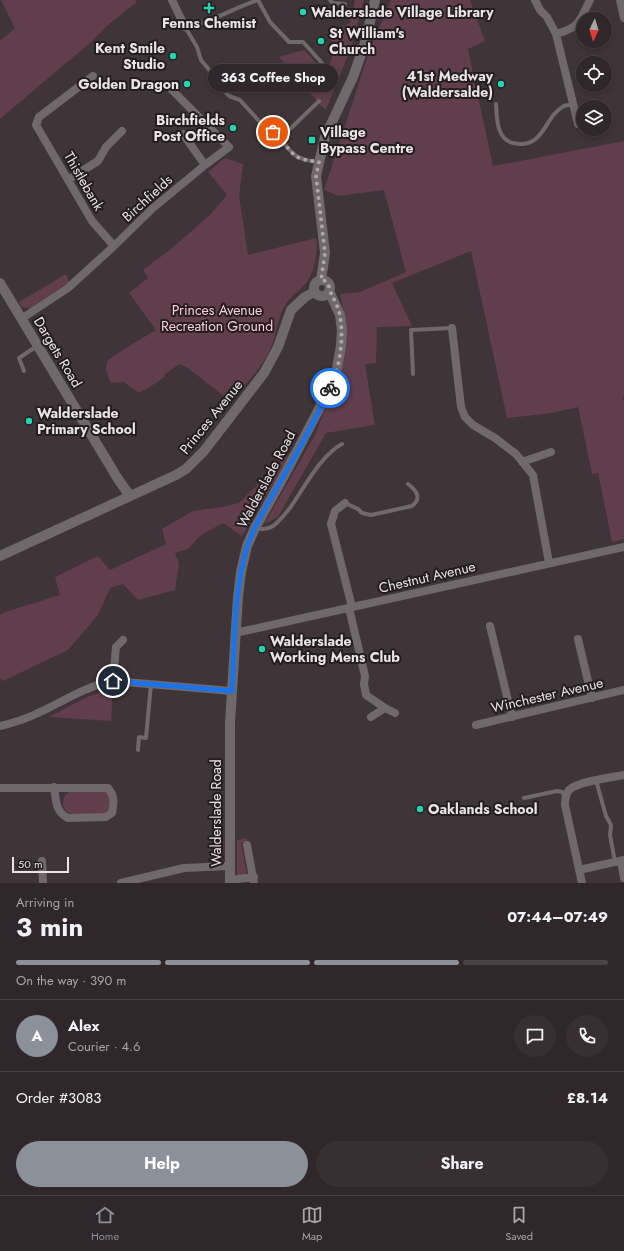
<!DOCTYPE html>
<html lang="en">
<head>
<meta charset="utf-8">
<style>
	:root { --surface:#2f272a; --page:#372f32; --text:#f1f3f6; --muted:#a7a5a8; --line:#4a4447; --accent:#8c9099 }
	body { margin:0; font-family:Jost,sans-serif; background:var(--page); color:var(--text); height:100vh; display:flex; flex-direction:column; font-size:15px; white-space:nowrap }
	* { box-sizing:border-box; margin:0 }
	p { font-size:13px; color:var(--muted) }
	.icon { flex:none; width:22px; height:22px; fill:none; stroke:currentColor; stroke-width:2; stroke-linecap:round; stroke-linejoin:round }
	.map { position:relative; height:883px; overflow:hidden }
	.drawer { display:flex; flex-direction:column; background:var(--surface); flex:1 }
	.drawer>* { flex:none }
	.needle { width:26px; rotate:184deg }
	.fabs { position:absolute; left:576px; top:12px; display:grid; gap:8px }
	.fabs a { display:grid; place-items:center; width:36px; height:36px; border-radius:50%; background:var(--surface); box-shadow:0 2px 6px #0003,0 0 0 1px var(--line); font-size:20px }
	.scale { position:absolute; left:12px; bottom:10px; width:57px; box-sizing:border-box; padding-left:4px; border:2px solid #ebe3e6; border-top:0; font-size:11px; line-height:14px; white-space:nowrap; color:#ebe3e6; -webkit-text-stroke:3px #221d1f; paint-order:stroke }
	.pin { position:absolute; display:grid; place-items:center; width:34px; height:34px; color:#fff; margin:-17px; border:2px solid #fff; border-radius:50%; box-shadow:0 1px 4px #0007 }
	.courier { position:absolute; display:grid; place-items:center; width:40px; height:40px; margin:-20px; border:3px solid #1a73e8; border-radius:50%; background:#fff; color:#222; box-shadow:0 1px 5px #0007 }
	.bubble { position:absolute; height:28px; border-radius:14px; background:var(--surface); box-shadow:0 2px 6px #0003,0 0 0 1px var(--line); font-size:13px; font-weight:700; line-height:28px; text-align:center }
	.headline em { font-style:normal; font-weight:700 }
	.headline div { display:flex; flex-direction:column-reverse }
	.headline { display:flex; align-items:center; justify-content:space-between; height:68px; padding:0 16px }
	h1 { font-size:26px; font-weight:700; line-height:30px }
	.bar { display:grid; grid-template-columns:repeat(4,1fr); gap:6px 4px; align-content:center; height:48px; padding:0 16px }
	.bar i { height:5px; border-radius:3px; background:var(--line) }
	.bar .current { background:var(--accent) }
	.bar p { grid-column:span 4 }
	.line { display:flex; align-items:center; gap:10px; padding:0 16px; border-top:1px solid var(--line) }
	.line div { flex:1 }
	.round { display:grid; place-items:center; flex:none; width:42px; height:42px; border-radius:21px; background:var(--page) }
	.button { display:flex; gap:8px; margin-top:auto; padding:8px 16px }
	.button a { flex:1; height:46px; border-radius:24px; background:var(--accent); color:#fff; font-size:16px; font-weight:700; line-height:46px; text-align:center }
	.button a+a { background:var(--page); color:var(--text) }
	.menu { display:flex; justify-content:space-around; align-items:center; height:56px; border-top:1px solid var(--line); background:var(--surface); font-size:11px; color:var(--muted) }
	.menu a { display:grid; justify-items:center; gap:2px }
	.menu .current { color:var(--accent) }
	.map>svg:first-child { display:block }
</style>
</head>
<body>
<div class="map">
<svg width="624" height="883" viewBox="0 0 624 883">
	<rect width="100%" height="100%" fill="#3f3438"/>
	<path fill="#613e4c" d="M1,0H135L137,2L108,25L91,42L0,119V41L15,28Z
		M354,0H364L351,48L326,109H324L279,57L304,50L326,73L333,55L327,48L333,43L330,39L350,22L355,2Z
		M391,0H470L485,41L468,49L493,166L624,141V395L623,396L624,403V539L612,542L598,473L592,474L578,407L552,413L507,418L471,251L392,283L412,326L377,327L376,363L365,364L375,425L326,433L278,517L264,524L315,435L343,364L346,328L344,312L340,294L360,292L406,272L384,190L338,196L324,190L370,49Z
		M225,158L243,164L239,196L248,255L316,238C319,249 314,273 307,282C301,290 291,295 286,304C278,316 277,331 272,345C264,366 246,384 230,401L188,368L179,364L164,375L165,376L158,382L139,393L124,382L111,383L106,370L107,361L124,349L156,330L129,293L148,278L143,270L171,249L211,214L227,195L208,172Z
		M66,274L69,282L30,308L21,307L19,302Z
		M295,448L242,536L223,523L201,535L188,549L175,553L179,564L175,590L138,600L123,584L110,588L98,615L68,650L3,681L0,678V615L5,612L60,595L55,577L98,556L110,570L166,544L162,529L193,511L222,507L239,503Z
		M113,690L111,721L49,717C69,707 91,692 113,690Z
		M71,791L107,792L110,794V810C109,812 107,813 105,814C100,816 76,816 70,813C59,809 62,795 71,791Z
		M246,838L247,841L241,843L247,874L237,878V840Z"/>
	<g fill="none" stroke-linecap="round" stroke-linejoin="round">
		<path stroke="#6f696b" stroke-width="4" d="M258,0C233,8 211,23 185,27L197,47L201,60L210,71L216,82L229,96L240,100L259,121
			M258,0L270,22L289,42H303L322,63
			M330,0L333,3L345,4
			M496,104C497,117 496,139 513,143C545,150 543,117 564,106C566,105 570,105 573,104
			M273,132C283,139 290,156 303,159C308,161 314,161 319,162
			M280,137L289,130L319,101
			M24,371L19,358L37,346
			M413,374L411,330L452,328
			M345,503L358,509L362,513L371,515L412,506C422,498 417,491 408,484
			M255,528C261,529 267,530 273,526C279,522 285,514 290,508C304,488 321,455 342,444
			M138,750L139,737L146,738L151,684
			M596,780L606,816L611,825L610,835L615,862
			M524,798L557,791L562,792L565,796"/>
		<path stroke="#6f696b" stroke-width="8" d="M172,0L185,27
			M535,0L540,10L547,17L556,34L578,124
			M620,0L624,18
			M556,34C581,27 579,21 590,0
			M93,76L39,117L36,125L92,221L114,246
			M183,134L205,165
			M68,180L98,161L106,147L122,131
			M21,319L68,288L114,246L153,208L205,165L229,147L172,90
			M452,328L461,407L465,417L473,425L495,438L516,454L533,475L549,563
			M522,462L551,452
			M345,503L335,511L331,524L352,607
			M349,608L365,676L364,684L366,695L385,708
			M490,626L512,717
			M235,633L624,547
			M578,639L592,698
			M113,681L116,647L123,640
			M371,717L385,708L395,713
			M476,725L624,690
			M0,726C13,723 26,719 38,713C63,702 85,686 113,681L232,691
			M0,788H108C115,797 114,803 112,813L106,817L68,818C55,812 56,799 54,787
			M247,845L254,883
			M42,861L43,883
			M621,861L624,878
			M579,870L624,860
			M230,880L254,877
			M121,883L184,868L230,866
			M582,883L565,805C565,799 566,794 569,790C576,782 612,777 624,775"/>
		<path stroke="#6f696b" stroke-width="10" d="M314 288a8 8 0 1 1 16 0a8 8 0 1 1-16 0Z
			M321,280L325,253L316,176L325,137L353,77L365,43L375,0
			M0,283L118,479L130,496
			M0,556L176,475L186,469L204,451L264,373L278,347L291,310L305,297L314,292
			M230,883V723L238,597L241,572L247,546L255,528L285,474L318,411L336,374L341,346L342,330L340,315L329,291"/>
	</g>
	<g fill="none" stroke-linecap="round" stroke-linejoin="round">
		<path stroke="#afa6a9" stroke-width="4" stroke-dasharray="0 7.2" d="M273,132C283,139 291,157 303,159C308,161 314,161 319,162L316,176L325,253L321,280C330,281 328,287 331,293C334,300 339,308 340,316C344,339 340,367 330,388"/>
		<path stroke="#1a73e8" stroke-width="5" d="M113,681L232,691C235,643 233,593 247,547C254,524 269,503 280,482C298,452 315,420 330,388"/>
	</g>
	<g fill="#24d5af" stroke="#221d1f" stroke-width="1.5">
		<path d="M207 2h4v4h4v4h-4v4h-4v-4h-4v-4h4z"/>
		<circle cx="303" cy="12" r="4"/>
		<circle cx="321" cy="41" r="4"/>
		<circle cx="173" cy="56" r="4"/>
		<circle cx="187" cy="84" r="4"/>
		<circle cx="501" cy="84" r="4"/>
		<circle cx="233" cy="128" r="4"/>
		<rect x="308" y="136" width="8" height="8" rx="2"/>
		<circle cx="29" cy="421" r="4"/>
		<circle cx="262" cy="649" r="4"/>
		<circle cx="420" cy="809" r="4"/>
	</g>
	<g text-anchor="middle" stroke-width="4" stroke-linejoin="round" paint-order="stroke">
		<g font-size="14" font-weight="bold" fill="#ebe3e6" stroke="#221d1f" text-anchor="start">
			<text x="311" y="17">Walderslade Village Library</text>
			<text x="209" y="28" text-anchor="middle">Fenns Chemist</text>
			<text x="329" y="38">St William's<tspan x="329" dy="16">Church</tspan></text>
			<text x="165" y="53" text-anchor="end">Kent Smile<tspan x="165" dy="16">Studio</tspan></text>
			<text x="493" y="81" text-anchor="end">41st Medway<tspan x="493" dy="16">(Waldersalde)</tspan></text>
			<text x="179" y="89" text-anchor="end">Golden Dragon</text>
			<text x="225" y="125" text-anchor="end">Birchfields<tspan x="225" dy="16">Post Office</tspan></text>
			<text x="320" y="137">Village<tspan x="320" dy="16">Bypass Centre</tspan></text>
			<text x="37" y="418">Walderslade<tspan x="37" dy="16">Primary School</tspan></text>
			<text x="270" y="646">Walderslade<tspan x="270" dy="16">Working Mens Club</tspan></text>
			<text x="428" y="814">Oaklands School</text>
		</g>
		<g font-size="14" fill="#ebe3e6" stroke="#221d1f">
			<text transform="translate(84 181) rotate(60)" y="5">Thistlebank</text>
			<text transform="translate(147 198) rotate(-42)" y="5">Birchfields</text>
			<text transform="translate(58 352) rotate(59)" y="5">Dargets Road</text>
			<text transform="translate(211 417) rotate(-51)" y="5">Princes Avenue</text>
			<text transform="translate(266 479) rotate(-62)" y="5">Walderslade Road</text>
			<text transform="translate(427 577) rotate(-13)" y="5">Chestnut Avenue</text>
			<text transform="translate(547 695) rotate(-13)" y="5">Winchester Avenue</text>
			<text transform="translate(216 813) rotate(-90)" y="5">Walderslade Road</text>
		</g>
		<g font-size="14" fill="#feccde" stroke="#221d1f">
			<text x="217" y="315">Princes Avenue<tspan x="217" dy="16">Recreation Ground</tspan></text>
		</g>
	</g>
</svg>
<div class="fabs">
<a><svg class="needle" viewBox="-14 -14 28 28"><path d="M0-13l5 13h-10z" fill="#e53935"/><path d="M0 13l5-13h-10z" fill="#a7a5a8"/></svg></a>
<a><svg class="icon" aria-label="locate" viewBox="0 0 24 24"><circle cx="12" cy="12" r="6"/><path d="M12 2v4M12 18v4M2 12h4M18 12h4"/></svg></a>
<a><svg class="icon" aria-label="layers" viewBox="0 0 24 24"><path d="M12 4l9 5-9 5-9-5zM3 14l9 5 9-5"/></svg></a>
</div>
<div class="scale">50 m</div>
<div class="pin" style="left:273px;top:132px;background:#ea580c"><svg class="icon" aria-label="bag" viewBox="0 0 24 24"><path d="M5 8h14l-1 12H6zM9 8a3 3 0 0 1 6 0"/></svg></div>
<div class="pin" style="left:113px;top:681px;background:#1f2937"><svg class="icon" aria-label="home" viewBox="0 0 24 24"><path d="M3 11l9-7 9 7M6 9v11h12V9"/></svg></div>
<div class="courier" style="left:330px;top:388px"><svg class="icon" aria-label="bike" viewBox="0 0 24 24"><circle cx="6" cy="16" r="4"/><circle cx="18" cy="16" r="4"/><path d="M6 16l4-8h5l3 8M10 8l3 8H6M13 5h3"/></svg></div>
<div class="bubble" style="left:208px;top:64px;width:130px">363 Coffee Shop</div>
</div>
<section class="drawer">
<div class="headline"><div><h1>3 min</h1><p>Arriving in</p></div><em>07:44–07:49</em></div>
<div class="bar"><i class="current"></i><i class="current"></i><i class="current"></i><i></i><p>On the way · 390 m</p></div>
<div class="line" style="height:72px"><b class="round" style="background:var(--accent);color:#fff">A</b><div><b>Alex</b><p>Courier · 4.6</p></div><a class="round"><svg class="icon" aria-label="chat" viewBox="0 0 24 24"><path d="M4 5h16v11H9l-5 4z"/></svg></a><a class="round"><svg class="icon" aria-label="phone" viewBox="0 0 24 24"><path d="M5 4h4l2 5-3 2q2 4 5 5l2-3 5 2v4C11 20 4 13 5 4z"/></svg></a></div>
<div class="line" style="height:52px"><div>Order #3083</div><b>£8.14</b></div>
<div class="button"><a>Help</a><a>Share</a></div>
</section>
<nav class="menu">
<a class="current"><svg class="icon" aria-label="home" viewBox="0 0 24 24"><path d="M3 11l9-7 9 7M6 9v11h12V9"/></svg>Home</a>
<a><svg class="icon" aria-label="map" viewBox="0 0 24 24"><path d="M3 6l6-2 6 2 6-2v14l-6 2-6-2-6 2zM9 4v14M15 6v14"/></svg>Map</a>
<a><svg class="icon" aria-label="saved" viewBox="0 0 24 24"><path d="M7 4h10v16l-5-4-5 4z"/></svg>Saved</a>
</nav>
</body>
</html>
